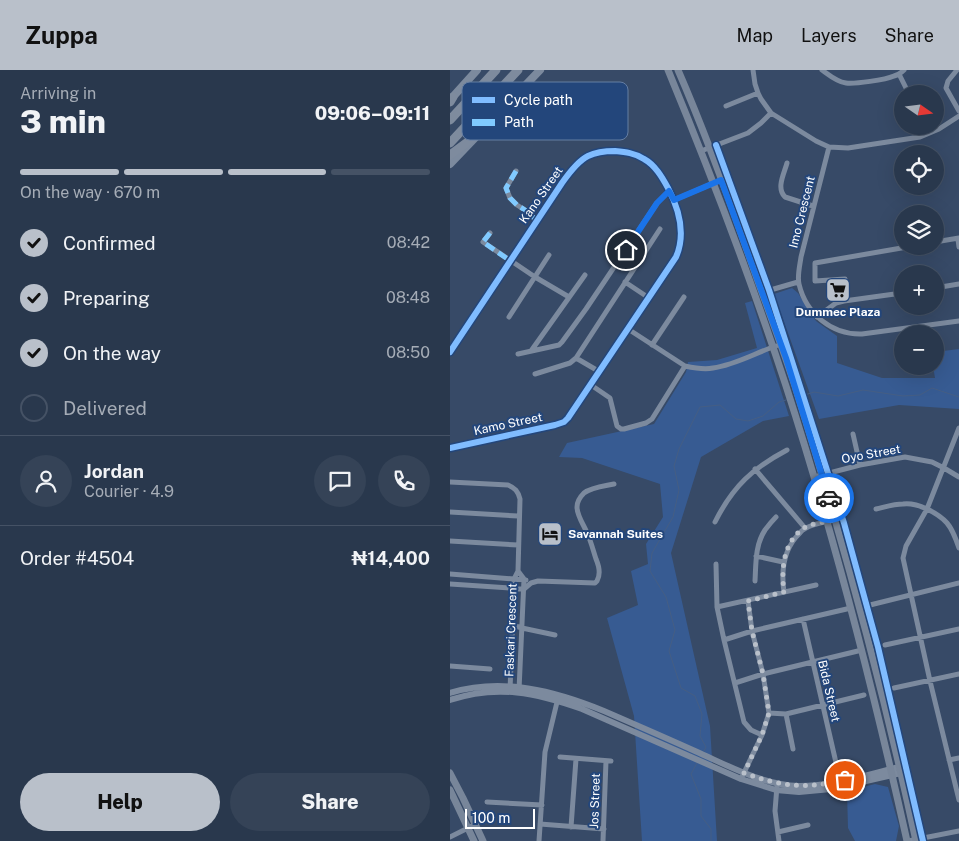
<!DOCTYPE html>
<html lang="en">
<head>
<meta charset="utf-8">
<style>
	:root { --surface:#29384d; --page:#354357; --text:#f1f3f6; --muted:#a5acb6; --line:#455265; --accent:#b9c0ca }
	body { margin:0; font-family:"Public Sans",sans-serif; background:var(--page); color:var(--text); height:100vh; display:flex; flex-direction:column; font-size:19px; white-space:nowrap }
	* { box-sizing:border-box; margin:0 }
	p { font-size:16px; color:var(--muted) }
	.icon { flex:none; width:28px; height:28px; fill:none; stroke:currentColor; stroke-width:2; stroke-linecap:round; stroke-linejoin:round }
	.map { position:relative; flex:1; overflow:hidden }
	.panel { display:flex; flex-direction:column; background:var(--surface); width:450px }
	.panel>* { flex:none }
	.needle { width:32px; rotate:104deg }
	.tools { position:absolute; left:444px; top:15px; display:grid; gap:10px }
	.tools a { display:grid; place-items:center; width:50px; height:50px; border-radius:50%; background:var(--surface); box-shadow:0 5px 20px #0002,0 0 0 1px var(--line); font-size:25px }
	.scale { position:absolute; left:15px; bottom:12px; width:70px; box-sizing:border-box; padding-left:5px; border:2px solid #fff; border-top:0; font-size:14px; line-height:18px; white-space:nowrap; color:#fff; -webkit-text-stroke:4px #23467b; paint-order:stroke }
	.pin { position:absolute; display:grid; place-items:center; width:42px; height:42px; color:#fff; margin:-21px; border:2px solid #fff; border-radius:50%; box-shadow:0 1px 5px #0007 }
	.courier { position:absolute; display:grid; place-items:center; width:50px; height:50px; margin:-25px; border:4px solid #1a73e8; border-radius:50%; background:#fff; color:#222; box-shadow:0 1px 6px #0007 }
	.headline em { font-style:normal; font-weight:800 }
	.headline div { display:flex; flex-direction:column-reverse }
	.headline { display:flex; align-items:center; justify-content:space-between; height:85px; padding:0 20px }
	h1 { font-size:32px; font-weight:800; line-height:38px }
	.bar { display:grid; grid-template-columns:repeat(4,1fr); gap:8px 5px; align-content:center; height:60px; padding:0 20px }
	.bar i { height:6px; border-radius:4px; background:var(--line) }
	.bar .active { background:var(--accent) }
	.bar p { grid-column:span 4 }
	.line { display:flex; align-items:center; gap:12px; padding:0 20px; border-top:1px solid var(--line) }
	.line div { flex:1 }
	.round { display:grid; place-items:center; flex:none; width:52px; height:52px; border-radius:26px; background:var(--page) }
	ol { padding:0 20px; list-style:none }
	li { display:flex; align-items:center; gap:15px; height:55px }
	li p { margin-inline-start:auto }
	li .icon { padding:5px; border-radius:50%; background:var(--accent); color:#111; stroke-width:4 }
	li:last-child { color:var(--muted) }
	li i { width:28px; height:28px; border:2px solid var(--line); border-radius:50% }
	.cta { display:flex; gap:10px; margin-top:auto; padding:10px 20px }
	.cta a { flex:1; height:58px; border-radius:30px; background:var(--accent); color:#111; font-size:20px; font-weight:800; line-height:58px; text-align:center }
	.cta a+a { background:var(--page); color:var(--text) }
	header { display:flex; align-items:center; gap:30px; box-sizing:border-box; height:70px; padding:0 25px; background:var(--accent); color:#111 }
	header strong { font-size:24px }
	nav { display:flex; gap:28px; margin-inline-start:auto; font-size:18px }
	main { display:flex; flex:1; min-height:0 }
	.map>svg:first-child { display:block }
</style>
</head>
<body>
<header>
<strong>Zuppa</strong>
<nav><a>Map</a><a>Layers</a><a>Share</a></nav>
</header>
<main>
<section class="panel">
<div class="headline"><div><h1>3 min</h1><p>Arriving in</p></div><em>09:06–09:11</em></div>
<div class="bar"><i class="active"></i><i class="active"></i><i class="active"></i><i></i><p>On the way · 670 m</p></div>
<ol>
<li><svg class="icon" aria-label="check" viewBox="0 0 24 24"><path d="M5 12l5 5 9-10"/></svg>Confirmed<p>08:42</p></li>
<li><svg class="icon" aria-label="check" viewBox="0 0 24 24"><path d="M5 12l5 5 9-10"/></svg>Preparing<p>08:48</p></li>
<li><svg class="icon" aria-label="check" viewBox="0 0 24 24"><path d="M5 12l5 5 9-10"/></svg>On the way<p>08:50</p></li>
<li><i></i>Delivered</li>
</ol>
<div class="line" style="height:90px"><a class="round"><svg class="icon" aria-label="person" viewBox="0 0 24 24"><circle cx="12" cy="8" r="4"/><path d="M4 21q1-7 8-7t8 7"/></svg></a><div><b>Jordan</b><p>Courier · 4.9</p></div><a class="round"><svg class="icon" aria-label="chat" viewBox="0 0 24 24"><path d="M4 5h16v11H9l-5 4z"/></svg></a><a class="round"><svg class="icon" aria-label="phone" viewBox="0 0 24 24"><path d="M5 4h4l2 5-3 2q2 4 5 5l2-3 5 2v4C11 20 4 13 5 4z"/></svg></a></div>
<div class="line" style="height:65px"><div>Order #4504</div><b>₦14,400</b></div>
<div class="cta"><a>Help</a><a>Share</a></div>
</section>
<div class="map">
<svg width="509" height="771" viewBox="0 0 509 771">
	<rect width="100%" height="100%" fill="#374a67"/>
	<path fill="#375b92" d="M342,218L348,223L366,251L387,266V293L432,308H485L483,296H485V282L509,279V339L449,335L369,349L324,224Z
		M302,231L339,346L313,351L251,387L221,483L260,656L267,771H192L184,646L157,548L188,535L181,501L198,494L196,474L213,447L210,414L132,388L109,387L117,373L204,354L236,302L238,292L267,290L307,278L295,233Z
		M425,714L438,717L449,756L446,771H405L398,758L397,721Z"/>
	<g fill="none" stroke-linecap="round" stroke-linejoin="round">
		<path stroke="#455e84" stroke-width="1" d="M355,325L364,322L388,326L413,320L453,326L470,325L482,318L509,327
			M254,681L256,677L250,666L252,644L245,626L231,618L219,581L225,560L216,527L200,501L202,483L223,447L229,420L224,396L229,379L250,337L270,335L286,349L298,351L313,346L329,332L336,330
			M247,693L241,704L251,729V746L261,759V771"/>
		<path stroke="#7c8a9e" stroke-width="5" d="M303,0L305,14L308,23L311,29L321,43L366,71L379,77L398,78L470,67L489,59L509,46
			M372,0C379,5 387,12 396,13C405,14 435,10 444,6C448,5 451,3 454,0
			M507,0L498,11L496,18L509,41
			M449,4L459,24
			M276,36L308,23
			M266,75L319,220L394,453L428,577L473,771
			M379,77L351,187C350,195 347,206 349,214C356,244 382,265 412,264L509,251
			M251,81L298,63L311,53L321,43
			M337,93C334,104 326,118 335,127L363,136
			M66,101L56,118L60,128L67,135L78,142L86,150
			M224,130L271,110
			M40,163L33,172L85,207L119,227
			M508,169L509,177
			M485,172L509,168
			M395,209L365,211V193L463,176
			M175,212L199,228
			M485,218L509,214
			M317,221L348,212
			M59,247L99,185
			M367,247L386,233L394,231L452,223
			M178,259L235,296C244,298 254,300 263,298C285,295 305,283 326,276
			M202,275L234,227
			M81,281L135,205
			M0,282L112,113C119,103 128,91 138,86C146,82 157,81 165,81C175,82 185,83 194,89C205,95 212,107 218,118C229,139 236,164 226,187L118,348L114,352L105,355L0,378
			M68,284L109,275L112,272L136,239L207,133L219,121
			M126,288L150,302
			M85,304L120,293L126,288L210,159
			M141,315L160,328L167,356L171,359H174L196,353L202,349L235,296
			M509,358L477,439L456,476L453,488L480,611L509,730
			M403,364L410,395
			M305,399L355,458
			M364,407L410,395L455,387L482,392L494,398L509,407
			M0,412L58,415C65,418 68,421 70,429L68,501L64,509V518L60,620
			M426,439C435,437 444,434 453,434C467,432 488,443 497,453C503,460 506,469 509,478
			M0,442L68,446
			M265,452C283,416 303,398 337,380
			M0,471L68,475
			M306,486L333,492
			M266,494L267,537L274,570L294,652L301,660L312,665
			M68,501L74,509L69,620
			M0,504L76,510
			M305,511C306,494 305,475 315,460C318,456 322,451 326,447
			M0,514L74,519L81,513L88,511L145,513L147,511C151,504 149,496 146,489C143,480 141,471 137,463C134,455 127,446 127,437C127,432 131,426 134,423C142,417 155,416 164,414
			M334,522C331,501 333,479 350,463C351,461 354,459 356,458C363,454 372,453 379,451
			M416,536L509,513
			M267,537L366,515
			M353,549L387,697
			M62,555L72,558L105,565
			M274,570L302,561L401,538
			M435,575L509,559
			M0,596L40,599
			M285,613L313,604L412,580
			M444,618L509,604
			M319,643L336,644L414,625
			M336,644L343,679
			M110,687L161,691
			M499,690L509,688
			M291,709L312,665L319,643L313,604L302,561L298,531
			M327,716L325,741L329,771
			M37,732L92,735
			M90,754L154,759
			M121,757L126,689
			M328,762L358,755
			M0,767L26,754
			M89,771L95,682L108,628
			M153,771L156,691
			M458,771L509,761"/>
		<path stroke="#7c8a9e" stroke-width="6" d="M0,623C52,607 105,621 154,641C184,654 214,667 245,681C277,695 312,715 349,716C383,716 416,705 449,697
			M0,630C47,614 87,623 132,639L291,709L326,720L349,722L381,719L451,703"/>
		<path stroke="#78869a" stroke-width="7" d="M218,0C261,104 301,209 336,316C384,465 423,618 457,771
			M228,0C256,64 280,131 303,197C317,237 332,276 345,316C392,466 433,617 466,771
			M0,703L13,728L33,771
			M0,720L24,771"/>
		<path stroke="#7c8a9e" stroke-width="8" d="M0,30L27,0
			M0,94L90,0"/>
		<path stroke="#7e8b9e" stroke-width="9" d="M0,32L3,27
			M0,50L46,0
			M0,73L68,0
			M0,85L27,65"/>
		<path stroke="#80caff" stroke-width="5" stroke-dasharray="10 5" stroke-linecap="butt" d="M66,101L56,118L60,128L67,135L78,142L86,150
			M40,163L33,172L59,190"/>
		<defs>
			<path id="cycleway" d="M266,75L319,220L394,453L428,577L473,771
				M0,282L112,113C119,103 128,91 138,86C146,82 157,81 165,81C175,82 185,83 194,89C205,95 212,107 218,118C229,139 236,164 226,187L118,348L114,352L105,355L0,378"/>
		</defs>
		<use href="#cycleway" stroke="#23467b" stroke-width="9"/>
		<use href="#cycleway" stroke="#80bcff" stroke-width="6"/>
	</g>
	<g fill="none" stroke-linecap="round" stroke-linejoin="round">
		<path stroke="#b9c0ca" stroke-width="5" stroke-dasharray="0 9" d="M379,428L385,450C375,452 362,453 354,458C333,472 331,500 334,522L298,531L302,561L313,604L319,643L312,665L294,703C333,717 354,719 395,710"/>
		<path stroke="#1a73e8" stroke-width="6" d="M176,180L207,133L219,121L224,130L271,110L336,288L379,428"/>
	</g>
	<defs>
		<symbol id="supermarket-square" viewBox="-11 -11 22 22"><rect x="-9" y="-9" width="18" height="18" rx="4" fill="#b9c0ca" stroke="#23467b"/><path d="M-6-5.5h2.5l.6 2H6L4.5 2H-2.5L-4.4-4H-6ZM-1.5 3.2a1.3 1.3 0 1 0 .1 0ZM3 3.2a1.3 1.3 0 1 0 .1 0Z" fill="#111"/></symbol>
		<symbol id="hotel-square" viewBox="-11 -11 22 22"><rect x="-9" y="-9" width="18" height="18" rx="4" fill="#b9c0ca" stroke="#23467b"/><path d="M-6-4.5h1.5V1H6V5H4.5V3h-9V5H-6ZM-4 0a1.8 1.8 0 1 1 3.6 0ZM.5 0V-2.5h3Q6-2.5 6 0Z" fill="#111"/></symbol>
	</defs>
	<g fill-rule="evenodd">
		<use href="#supermarket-square" x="374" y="206" width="28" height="28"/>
		<use href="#hotel-square" x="86" y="450" width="28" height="28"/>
	</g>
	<g text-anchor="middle" stroke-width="4" stroke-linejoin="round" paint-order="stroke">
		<g font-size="12" fill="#fff" stroke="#23467b">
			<text transform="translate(91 125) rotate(-55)" y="4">Kano Street</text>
			<text transform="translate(352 142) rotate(-76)" y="4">Imo Crescent</text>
			<text transform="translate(58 354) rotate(-12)" y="4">Kamo Street</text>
			<text transform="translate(421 384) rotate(-10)" y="4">Oyo Street</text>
			<text transform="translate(61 560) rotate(-88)" y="4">Faskari Crescent</text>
			<text transform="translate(379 621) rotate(77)" y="4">Bida Street</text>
			<text transform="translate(145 731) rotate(-88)" y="4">Jos Street</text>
		</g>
		<g font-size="12" font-weight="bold" fill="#fff" stroke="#23467b">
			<text x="388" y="246">Dummec Plaza</text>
			<text x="118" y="468" text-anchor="start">Savannah Suites</text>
		</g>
	</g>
	<rect x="12" y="12" width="166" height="58" rx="8" fill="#23467b" stroke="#657ea3" stroke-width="1"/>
	<rect x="22" y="27" width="23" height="6" fill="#80bcff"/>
	<rect x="22" y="49" width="23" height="7" fill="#80caff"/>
	<g font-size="14" fill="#fff">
		<text x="54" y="35">Cycle path</text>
		<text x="54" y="57">Path</text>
	</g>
</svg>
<div class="tools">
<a><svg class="needle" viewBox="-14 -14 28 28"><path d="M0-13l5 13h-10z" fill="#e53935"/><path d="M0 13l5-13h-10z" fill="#a5acb6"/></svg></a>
<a><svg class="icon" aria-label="locate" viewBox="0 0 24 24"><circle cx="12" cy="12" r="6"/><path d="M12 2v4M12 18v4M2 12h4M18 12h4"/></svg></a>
<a><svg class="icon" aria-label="layers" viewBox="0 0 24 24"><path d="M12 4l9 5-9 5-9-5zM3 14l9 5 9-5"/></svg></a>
<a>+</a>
<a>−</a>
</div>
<div class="scale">100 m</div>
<div class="pin" style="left:395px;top:710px;background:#ea580c"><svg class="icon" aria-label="bag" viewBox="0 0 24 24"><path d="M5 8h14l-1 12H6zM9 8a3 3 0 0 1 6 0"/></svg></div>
<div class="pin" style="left:176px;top:180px;background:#1f2937"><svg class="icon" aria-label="home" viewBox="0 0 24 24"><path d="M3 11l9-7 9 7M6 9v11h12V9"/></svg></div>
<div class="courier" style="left:379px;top:428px"><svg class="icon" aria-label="car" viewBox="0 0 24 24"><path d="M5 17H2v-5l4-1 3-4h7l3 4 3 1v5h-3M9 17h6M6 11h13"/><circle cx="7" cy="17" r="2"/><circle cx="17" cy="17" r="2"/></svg></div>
</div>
</main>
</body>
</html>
